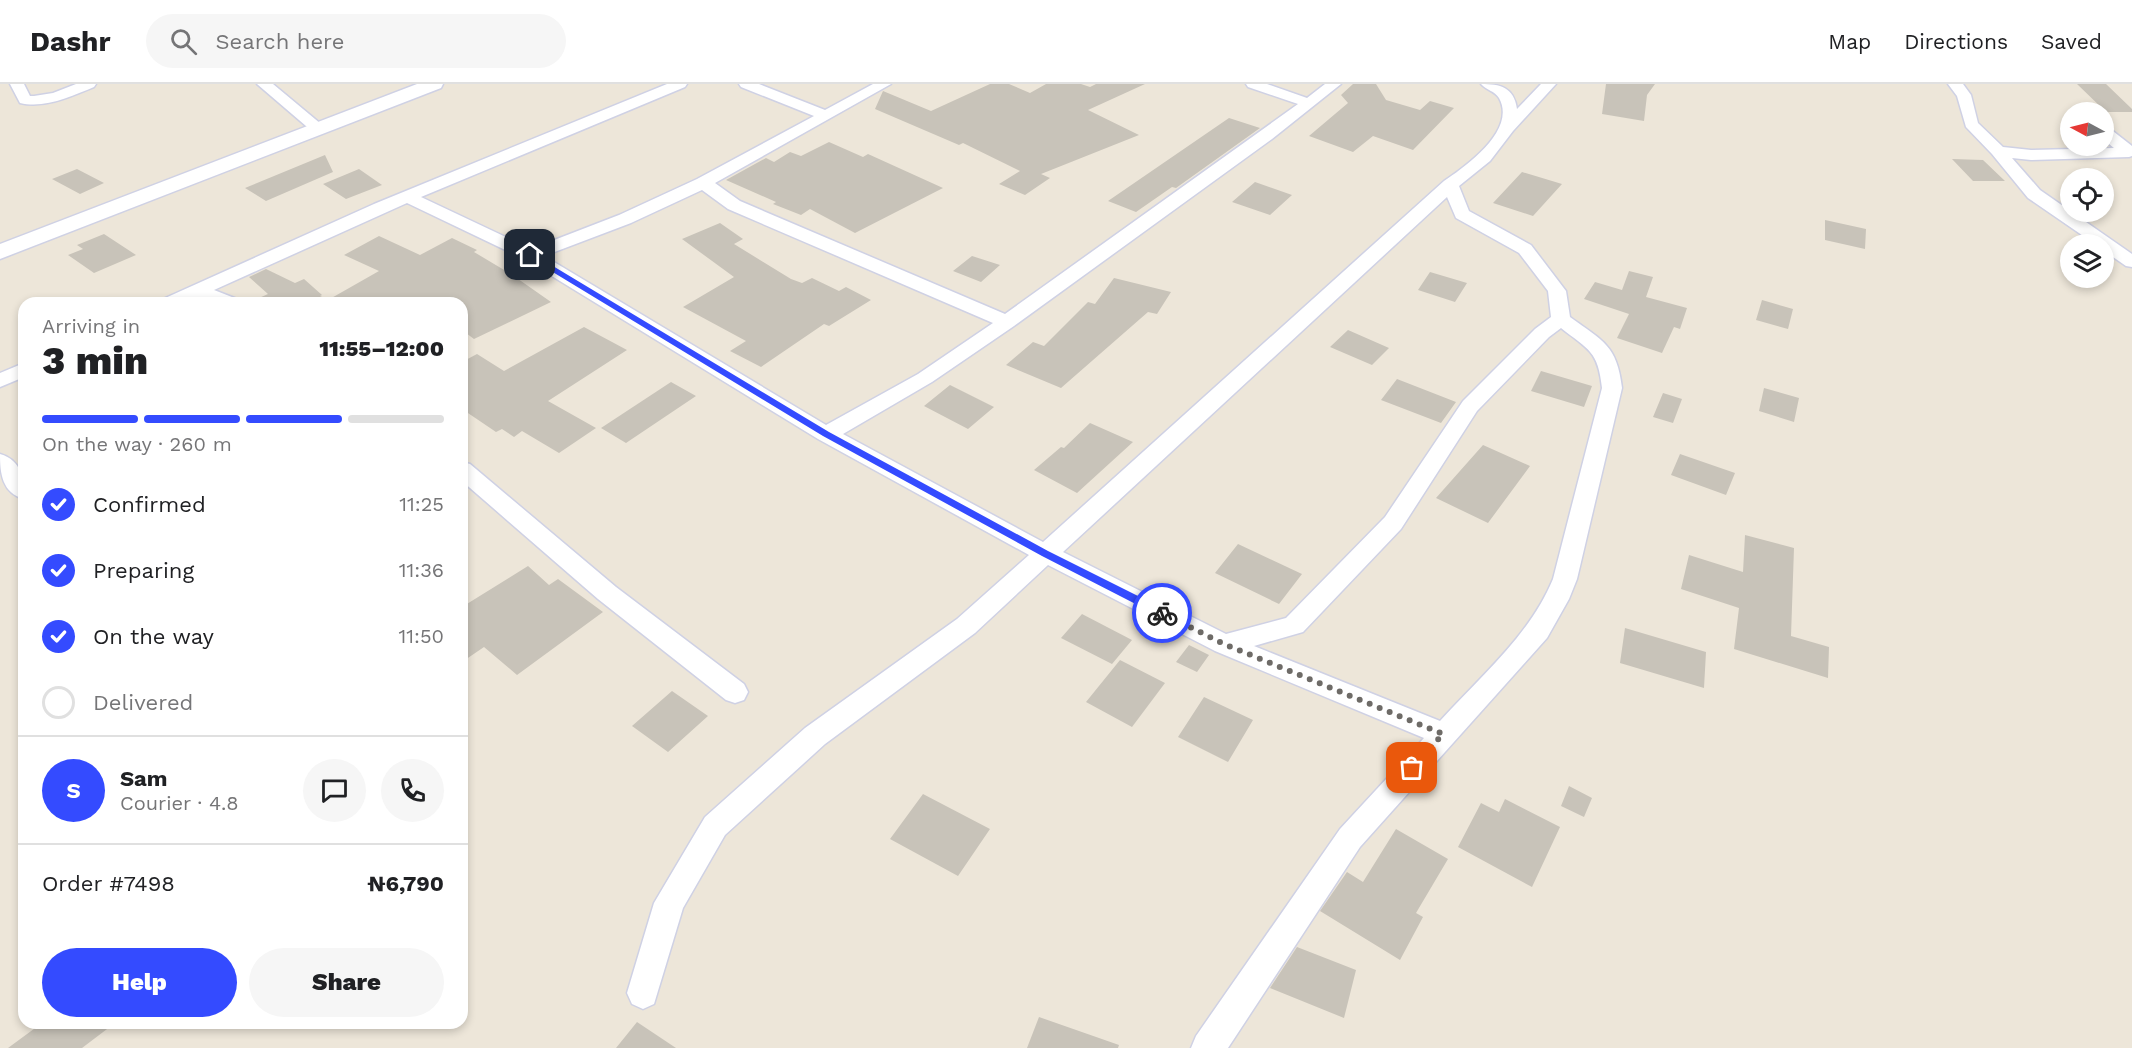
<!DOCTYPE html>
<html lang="en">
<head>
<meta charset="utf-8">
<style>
	:root { --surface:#fff; --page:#f6f6f6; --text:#202124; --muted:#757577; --line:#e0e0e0; --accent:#344bff }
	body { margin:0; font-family:"Work Sans",sans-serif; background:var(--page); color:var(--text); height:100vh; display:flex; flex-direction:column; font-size:22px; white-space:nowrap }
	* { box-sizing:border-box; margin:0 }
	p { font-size:20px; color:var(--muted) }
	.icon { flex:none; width:33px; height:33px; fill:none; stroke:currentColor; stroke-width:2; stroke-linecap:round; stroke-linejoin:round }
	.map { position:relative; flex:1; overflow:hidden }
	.panel { position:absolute; left:18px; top:213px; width:450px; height:732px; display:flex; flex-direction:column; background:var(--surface); border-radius:18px; box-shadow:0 3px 9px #0003 }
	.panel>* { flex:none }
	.needle { width:39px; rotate:277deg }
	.fabs { position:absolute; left:2060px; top:18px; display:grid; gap:12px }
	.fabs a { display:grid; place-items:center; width:54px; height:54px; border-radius:50%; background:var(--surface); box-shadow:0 3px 9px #0003; font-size:30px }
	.pin { position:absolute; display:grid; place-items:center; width:51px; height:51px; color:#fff; margin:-26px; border-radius:12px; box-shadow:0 3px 9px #0006 }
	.courier { position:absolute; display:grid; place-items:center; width:60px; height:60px; margin:-30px; border:4px solid #344bff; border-radius:50%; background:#fff; color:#222; box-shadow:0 2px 8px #0007 }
	.summary em { font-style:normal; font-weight:800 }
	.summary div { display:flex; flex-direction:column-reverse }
	.summary { display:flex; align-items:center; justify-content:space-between; height:102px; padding:0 24px }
	h1 { font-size:39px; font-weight:800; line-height:45px }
	.bar { display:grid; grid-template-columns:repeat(4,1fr); gap:9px 6px; align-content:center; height:72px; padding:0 24px }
	.bar i { height:8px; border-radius:4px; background:var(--line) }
	.bar .selected { background:var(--accent) }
	.bar p { grid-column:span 4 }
	.line { display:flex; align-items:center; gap:15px; padding:0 24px; border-top:2px solid var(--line) }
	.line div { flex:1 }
	.round { display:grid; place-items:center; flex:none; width:63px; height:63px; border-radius:32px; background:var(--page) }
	ol { padding:0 24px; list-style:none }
	li { display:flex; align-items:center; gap:18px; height:66px }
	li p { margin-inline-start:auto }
	li .icon { padding:6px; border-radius:50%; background:var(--accent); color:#fff; stroke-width:4 }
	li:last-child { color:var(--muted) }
	li i { width:33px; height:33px; border:3px solid var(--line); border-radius:50% }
	.primary-button { display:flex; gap:12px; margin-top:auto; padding:12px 24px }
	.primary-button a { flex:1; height:69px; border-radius:36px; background:var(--accent); color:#fff; font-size:24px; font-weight:800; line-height:69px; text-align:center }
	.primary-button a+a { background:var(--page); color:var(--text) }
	header { display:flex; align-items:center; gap:36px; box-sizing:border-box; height:84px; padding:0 30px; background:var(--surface); border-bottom:2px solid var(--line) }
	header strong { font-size:28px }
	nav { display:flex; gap:33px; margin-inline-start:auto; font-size:21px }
	.search { width:420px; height:54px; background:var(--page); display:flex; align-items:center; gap:15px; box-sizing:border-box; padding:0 21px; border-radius:33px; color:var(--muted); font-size:22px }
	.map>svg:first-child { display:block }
</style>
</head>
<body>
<header>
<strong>Dashr</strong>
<div class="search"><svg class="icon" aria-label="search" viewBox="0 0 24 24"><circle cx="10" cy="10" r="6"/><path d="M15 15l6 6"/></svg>Search here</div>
<nav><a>Map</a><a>Directions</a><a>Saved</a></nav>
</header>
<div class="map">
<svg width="2132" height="964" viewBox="0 0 2132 964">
	<rect width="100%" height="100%" fill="#ede6d9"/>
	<path fill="#c8c3b9" d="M990,0H1009L1030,9L1046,0H1081L1090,3L1096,0H1145L1088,26L1139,51L1041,90L1050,94L1025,111L999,100L1020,87L963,59L959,61L875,25L883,7L931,27Z
		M1353,0H1376L1386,16L1420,26L1430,17L1454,24L1413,66L1373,52L1353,68L1309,52L1348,19L1341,11Z
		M1606,0H1655L1647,11L1644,37L1602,30Z
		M2077,0H2106L2132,25V28H2106Z
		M1229,34L1260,44L1176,104L1172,103L1136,128L1108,117Z
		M829,58L863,73L868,70L943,104L855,149L810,125L801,131L773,120L776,118L726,96L766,74L774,78L790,68L801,72Z
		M325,71L333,88L266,117L245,104Z
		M1952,75L1983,76L2005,97H1973Z
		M77,85L104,99L80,110L52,95Z
		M359,85L382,101L346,115L323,100Z
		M1522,88L1562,100L1533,132L1493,119Z
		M1255,98L1292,111L1270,131L1232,118Z
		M1825,136L1866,145L1865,165L1825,156Z
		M720,139L743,155L734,160L791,195L802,199L812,194L839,207L846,203L871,216L829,242L824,240L761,283L730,267L746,257L683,223L734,193L682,155Z
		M104,150L136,171L94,189L68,171L83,165L77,161Z
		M379,152L420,171L452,154L477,166L474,168L511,190L551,218L474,255L462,246V219H248L268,210L249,193L266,185L295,199L304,195L322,211L320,212L328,216L379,187L344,171Z
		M972,172L1000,181L981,198L953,187Z
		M1629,187L1653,193L1646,213L1687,224L1680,245L1674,243L1662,269L1617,254L1629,230L1584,215L1595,198L1622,206Z
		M1430,188L1467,199L1455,218L1418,206Z
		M1114,194L1171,208L1157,230L1148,228L1061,304L1006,281L1033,258L1044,262L1088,218L1095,220Z
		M1762,216L1793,225L1788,245L1756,236Z
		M584,243L627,266L548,317L596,344L559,369L522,347L514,353L502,345L496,348L462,325V278L477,270L504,287Z
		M1348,246L1389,264L1372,281L1330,263Z
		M1541,287L1592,302L1584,323L1531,307Z
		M1397,295L1456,318L1441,339L1381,316Z
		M671,298L696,312L626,359L601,344Z
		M950,301L994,323L968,345L924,322Z
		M1764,304L1799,314L1794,338L1759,327Z
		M1663,309L1682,315L1673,339L1653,333Z
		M1090,339L1133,358L1077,409L1034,386L1061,363L1064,364Z
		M1483,361L1530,382L1488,439L1436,414Z
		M1680,370L1735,389L1726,411L1671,391Z
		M1745,451L1794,464L1791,552L1829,563L1828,594L1734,565L1739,524L1681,505L1689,471L1743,488Z
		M1238,460L1302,490L1279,520L1215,489Z
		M528,482L549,501L558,495L603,528L517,591L484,563L462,578V523Z
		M1082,530L1132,556L1112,580L1061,554Z
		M1625,544L1706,568L1704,604L1620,579Z
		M1189,561L1209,571L1197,588L1176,578Z
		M1120,576L1165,599L1132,643L1086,618Z
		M672,607L708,632L668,668L632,642Z
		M1204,613L1253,636L1228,678L1178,653Z
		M1569,702L1592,714L1584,733L1561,722Z
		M923,710L990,745L958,792L890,755Z
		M1505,715L1560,743L1532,803L1458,763L1481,719L1499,728Z
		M1396,745L1448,775L1416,829L1423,833L1400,876L1320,827L1347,788L1363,798Z
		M1297,863L1356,886L1344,934L1270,904Z
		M1039,933L1119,961L1118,964H1027Z
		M637,938L676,964H616Z
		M42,939H115L82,964H8Z"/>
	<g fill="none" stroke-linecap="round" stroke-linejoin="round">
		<defs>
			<path id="minor" d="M10,0H24L30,12H34L53,9L76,0H96L94,3C72,12 45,25 20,19Z
				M257,0H273L327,45L319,50L313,48Z
				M667,0H687L685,3L421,113L531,165L619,131L697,95L814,32L741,3L739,0H759L825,26L873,0H891L715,99L740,117L1005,230L1298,20L1248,3L1246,0H1267L1307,14L1325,0H1341L1272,55L1014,242L932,298L843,350L1043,458L1444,97C1466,82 1517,46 1499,14C1495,7 1486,6 1481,0C1500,0 1514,3 1517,25L1541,0H1556L1513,47L1490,77L1459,102L1469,127L1531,161L1566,207L1570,233C1603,257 1617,261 1622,304L1577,495L1569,515L1547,554L1360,763L1228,964H1191L1196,952L1340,745L1424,654L1215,567L1048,481L975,549L825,660L725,751L683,824L654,920L643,925L632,920L627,909L654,819L705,733L805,644L957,535L1029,471L818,355L524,175L407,119L214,206L237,215L239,219H215L197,214L186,219H161L163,215L374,120ZM702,106L728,125L993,239L918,290L826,341L544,172L631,139ZM1447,113L1456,134L1519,169L1548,207L1551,233L1535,245L1463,317L1385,433L1286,534L1226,550L1063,468ZM1561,244C1589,266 1598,267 1602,304L1553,495C1530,551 1480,593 1440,637L1254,562L1303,548L1401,445L1477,327L1549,253Z
				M1948,0H1963L1971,11L1978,39L2003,63L2031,66L2114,64L2103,55V42L2109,44L2132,62V72L2129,73L2031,76L2012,74L2040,106L2132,170V183L2126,182L2103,166V160H2095L2028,114L1992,70L1966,43L1957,12Z
				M24,279V293L0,303V289Z
				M0,370C22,376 24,396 24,415C2,409 0,389 0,370Z
				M462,378L470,380L616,503L744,600L748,608L744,616L735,619L726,616L598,515L462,397Z"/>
			<path id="tertiary" d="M417,0H443L441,4L0,175V160Z"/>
		</defs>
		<use href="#minor" stroke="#cfd1e4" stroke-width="3"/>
		<use href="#tertiary" stroke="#cfd1e4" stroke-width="3"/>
		<use href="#minor" fill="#fff" fill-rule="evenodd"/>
		<use href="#tertiary" fill="#fff" fill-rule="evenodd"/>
	</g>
	<path fill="#344bff" d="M528,170H533L829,348L1048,467L1166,526V532H1159L1042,472L823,352L528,173Z"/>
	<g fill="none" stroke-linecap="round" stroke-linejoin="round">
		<path stroke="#6e6b67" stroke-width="6" stroke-dasharray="0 10.8" d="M1162,529L1224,560L1443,650L1412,684"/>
	</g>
</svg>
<div class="fabs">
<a><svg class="needle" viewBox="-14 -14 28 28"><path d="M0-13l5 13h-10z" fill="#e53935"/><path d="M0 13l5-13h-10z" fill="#757577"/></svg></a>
<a><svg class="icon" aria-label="locate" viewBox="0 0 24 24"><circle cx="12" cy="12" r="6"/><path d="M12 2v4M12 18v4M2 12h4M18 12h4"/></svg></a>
<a><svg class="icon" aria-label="layers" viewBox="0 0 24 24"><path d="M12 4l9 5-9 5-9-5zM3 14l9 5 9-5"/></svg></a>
</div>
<div class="pin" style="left:1412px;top:684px;background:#ea580c"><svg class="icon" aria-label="bag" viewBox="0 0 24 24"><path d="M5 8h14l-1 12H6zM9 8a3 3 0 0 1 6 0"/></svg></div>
<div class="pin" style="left:530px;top:171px;background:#1f2937"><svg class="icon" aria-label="home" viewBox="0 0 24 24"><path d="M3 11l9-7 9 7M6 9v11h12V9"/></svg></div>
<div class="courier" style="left:1162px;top:529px"><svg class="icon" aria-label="bike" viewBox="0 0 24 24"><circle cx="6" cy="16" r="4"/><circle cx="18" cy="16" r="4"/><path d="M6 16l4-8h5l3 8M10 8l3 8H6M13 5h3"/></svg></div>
<section class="panel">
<div class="summary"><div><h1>3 min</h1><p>Arriving in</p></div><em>11:55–12:00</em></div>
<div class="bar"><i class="selected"></i><i class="selected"></i><i class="selected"></i><i></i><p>On the way · 260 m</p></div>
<ol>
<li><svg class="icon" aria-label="check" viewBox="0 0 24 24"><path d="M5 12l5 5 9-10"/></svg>Confirmed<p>11:25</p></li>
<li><svg class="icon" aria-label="check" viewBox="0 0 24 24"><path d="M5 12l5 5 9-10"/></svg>Preparing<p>11:36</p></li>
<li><svg class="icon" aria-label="check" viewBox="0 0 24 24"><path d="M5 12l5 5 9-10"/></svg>On the way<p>11:50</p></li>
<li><i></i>Delivered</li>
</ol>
<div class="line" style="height:108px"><b class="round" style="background:var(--accent);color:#fff">S</b><div><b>Sam</b><p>Courier · 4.8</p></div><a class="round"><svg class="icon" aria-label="chat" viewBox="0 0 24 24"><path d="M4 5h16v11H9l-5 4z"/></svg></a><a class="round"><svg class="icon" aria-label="phone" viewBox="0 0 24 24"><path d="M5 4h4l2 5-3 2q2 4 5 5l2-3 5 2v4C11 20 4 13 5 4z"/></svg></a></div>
<div class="line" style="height:78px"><div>Order #7498</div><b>₦6,790</b></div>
<div class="primary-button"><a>Help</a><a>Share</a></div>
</section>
</div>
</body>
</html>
